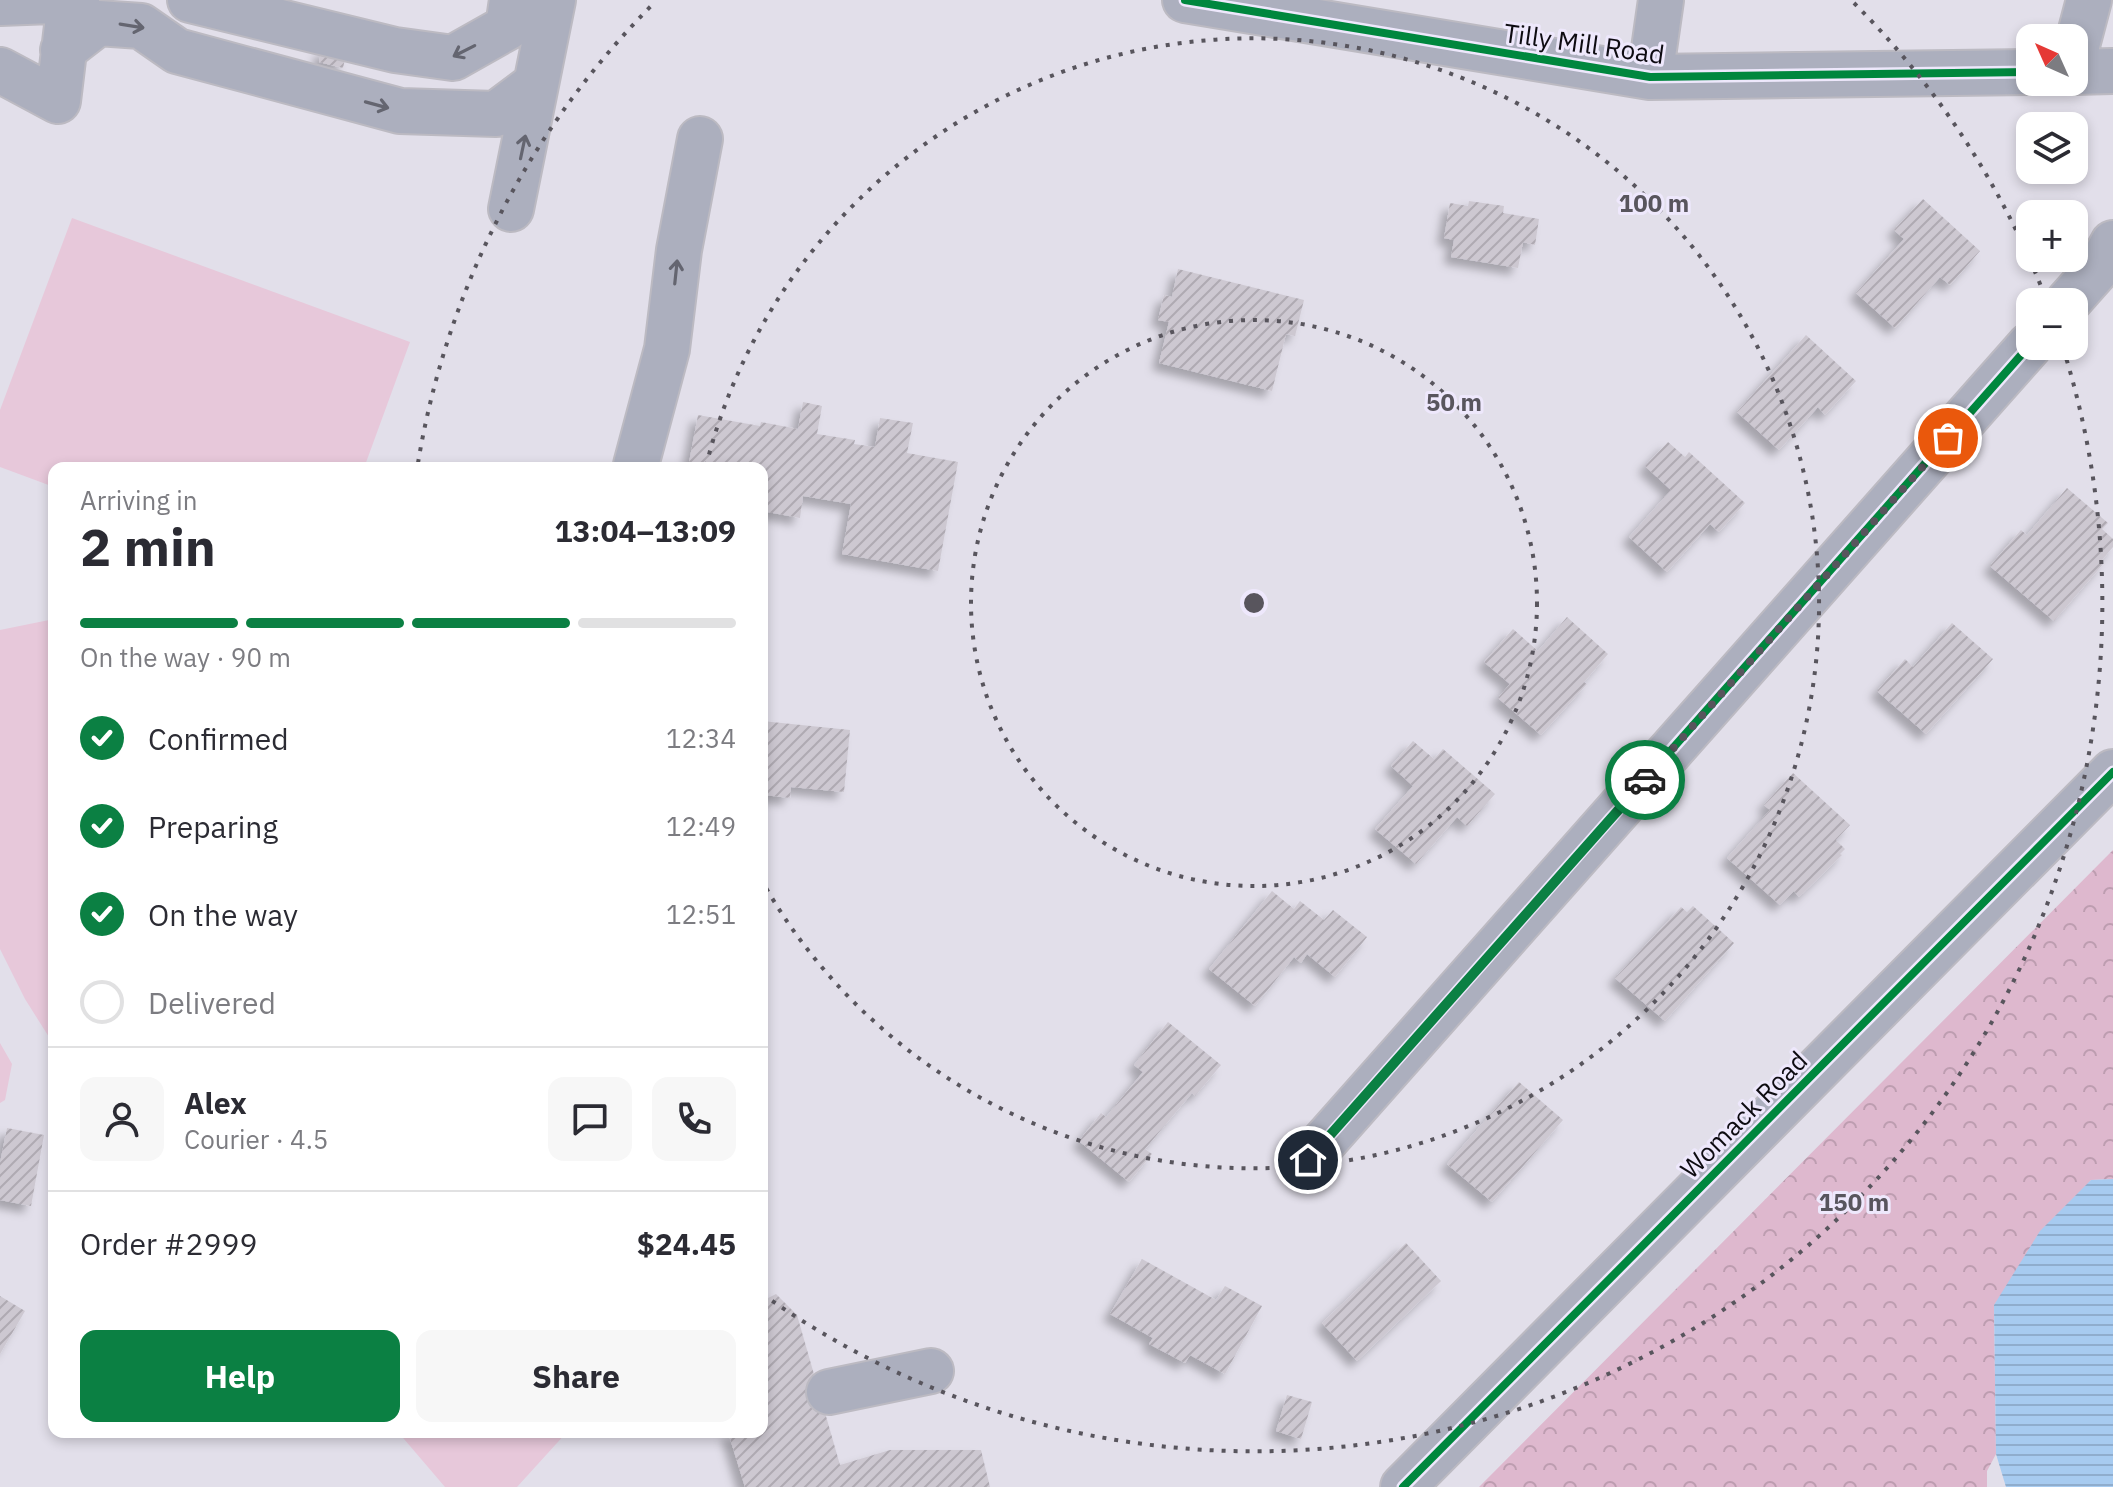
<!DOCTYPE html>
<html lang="en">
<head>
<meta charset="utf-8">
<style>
	:root { --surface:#fff; --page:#f7f7f7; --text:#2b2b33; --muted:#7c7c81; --line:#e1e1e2; --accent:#0b8043 }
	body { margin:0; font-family:"IBM Plex Sans",sans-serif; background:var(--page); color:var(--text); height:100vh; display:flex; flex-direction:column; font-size:30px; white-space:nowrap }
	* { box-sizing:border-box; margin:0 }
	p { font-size:26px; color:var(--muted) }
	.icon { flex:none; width:44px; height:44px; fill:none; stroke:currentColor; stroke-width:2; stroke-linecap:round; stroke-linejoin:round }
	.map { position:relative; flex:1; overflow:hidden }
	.sheet { position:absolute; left:48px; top:462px; width:720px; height:976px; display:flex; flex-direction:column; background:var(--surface); border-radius:16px; box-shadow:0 4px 12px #0003 }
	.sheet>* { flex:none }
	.needle { width:52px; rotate:315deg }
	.buttons { position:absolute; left:2016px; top:24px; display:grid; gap:16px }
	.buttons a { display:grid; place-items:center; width:72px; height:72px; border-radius:16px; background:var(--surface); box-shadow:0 4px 12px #0003; font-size:40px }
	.pin { position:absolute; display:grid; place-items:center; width:68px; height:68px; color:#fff; margin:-34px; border:4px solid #fff; border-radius:50%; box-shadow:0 2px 8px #0007 }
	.courier { position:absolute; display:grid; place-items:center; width:80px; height:80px; margin:-40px; border:6px solid #0b8043; border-radius:50%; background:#fff; color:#222; box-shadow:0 2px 10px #0007 }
	.overview em { font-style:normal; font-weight:700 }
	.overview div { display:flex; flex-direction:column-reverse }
	.overview { display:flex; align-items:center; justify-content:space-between; height:136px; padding:0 32px }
	h1 { font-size:52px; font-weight:700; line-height:60px }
	.bar { display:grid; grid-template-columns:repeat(4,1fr); gap:12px 8px; align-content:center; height:96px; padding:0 32px }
	.bar i { height:10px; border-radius:6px; background:var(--line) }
	.bar .selected { background:var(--accent) }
	.bar p { grid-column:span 4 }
	.line { display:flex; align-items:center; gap:20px; padding:0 32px; border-top:2px solid var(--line) }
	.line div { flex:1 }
	.round { display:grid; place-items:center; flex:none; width:84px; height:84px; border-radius:16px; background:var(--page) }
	ol { padding:0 32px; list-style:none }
	li { display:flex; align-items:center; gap:24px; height:88px }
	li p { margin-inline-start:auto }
	li .icon { padding:8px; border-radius:50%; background:var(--accent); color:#fff; stroke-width:4 }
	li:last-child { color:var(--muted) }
	li i { width:44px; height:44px; border:4px solid var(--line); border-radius:50% }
	.action { display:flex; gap:16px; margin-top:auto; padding:16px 32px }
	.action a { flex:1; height:92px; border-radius:16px; background:var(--accent); color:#fff; font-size:32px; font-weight:700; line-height:92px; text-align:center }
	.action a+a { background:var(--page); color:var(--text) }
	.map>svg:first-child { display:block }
</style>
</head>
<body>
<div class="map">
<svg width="2113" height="1487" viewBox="0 0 2113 1487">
	<defs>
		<pattern id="forest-crowns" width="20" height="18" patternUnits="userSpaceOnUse" patternTransform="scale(2)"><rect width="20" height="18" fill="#deb8ce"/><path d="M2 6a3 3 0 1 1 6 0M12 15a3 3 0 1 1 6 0" fill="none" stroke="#bd9db0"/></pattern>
		<pattern id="water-rules" width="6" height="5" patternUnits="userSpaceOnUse" patternTransform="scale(2)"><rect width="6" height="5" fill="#a7cbf0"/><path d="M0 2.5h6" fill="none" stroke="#8fadcd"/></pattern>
		<pattern id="building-hatch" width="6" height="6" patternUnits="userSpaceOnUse" patternTransform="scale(2)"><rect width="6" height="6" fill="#cdc8d1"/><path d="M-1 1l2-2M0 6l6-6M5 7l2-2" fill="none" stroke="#afaab2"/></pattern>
		<filter id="shadow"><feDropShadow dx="-7" dy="7" stdDeviation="4" flood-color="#0004"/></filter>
	</defs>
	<rect width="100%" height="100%" fill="#e2dfea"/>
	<path fill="url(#forest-crowns)" d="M2113,850V1179L2091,1180L1994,1305L1996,1454L1987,1471V1487H1479Z"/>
	<path fill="#e7c8da" d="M72,218L410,342L364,468H54V487L0,467V410Z
		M54,619V1045L25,999L0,949V630Z
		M0,1043L12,1064L5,1100L0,1103Z
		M398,1432H567L517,1487H445Z"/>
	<path fill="url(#water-rules)" d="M2113,1179V1487H2006L1996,1454L1994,1305L2040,1231L2091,1180Z"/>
	<path fill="url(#building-hatch)" filter="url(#shadow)" d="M322,49L346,54L343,68L319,62Z
		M1923,199L1980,251L1950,285L1940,277L1895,328L1856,293L1904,239L1894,230Z
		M1469,201L1504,206L1503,213L1539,219L1535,245L1523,242L1518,268L1451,257L1454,240L1444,238L1450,203L1468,206Z
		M1178,269L1304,300L1295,336L1286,334L1272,391L1159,363L1169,322L1158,320L1164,295L1172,297Z
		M1806,335L1856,381L1825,415L1818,407L1779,450L1737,412Z
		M803,402L822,406L817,434L855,440L854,444L875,447L880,418L913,423L907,453L958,462L938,571L842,554L851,504L803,496L800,518L762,511V468H688L698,415L760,426L761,422L798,429Z
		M1668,442L1685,457L1689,452L1745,503L1719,532L1710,524L1667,572L1629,537L1671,490L1645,466Z
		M2067,488L2108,523L2102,529L2113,539V547L2101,561L2104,563L2054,621L1990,566L2021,530L2027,535Z
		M1567,617L1608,654L1584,682L1587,684L1541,735L1498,698L1510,684L1484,662L1513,629L1538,651Z
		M1952,623L1993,659L1926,734L1877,691L1905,659L1913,667Z
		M762,721L850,730L844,792L791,787L790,798L764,795Z
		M1413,741L1434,759L1443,749L1495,794L1467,826L1457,817L1416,864L1375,829L1413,786L1391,766Z
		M1793,773L1850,825L1836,840L1845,849L1840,854L1842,855L1799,897L1794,891L1780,905L1727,858L1770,810L1764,805Z
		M1272,891L1294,909L1300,901L1324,920L1333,910L1367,937L1335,977L1307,954L1301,963L1294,957L1255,1006L1209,969Z
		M1693,906L1734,943L1665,1021L1615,978L1681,907L1687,912Z
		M1168,1022L1221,1065L1195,1096L1192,1093L1145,1149L1152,1154L1129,1182L1079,1141L1101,1113L1106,1117L1143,1072L1134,1065Z
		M1519,1082L1563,1120L1492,1202L1447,1164Z
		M7,1128L44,1135L31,1206L0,1200V1163Z
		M1406,1243L1441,1281L1357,1361L1322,1323Z
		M1142,1259L1216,1300L1225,1286L1262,1306L1225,1374L1190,1355L1185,1363L1149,1344L1153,1338L1110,1314Z
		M776,1294L797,1315L840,1465L890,1450H981L990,1487H745L728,1432H762V1301Z
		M0,1296L25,1311L0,1354Z
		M1287,1395L1312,1402L1301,1439L1276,1431Z"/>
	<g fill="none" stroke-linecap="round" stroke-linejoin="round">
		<defs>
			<path id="minor" d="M190,0L395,50L453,58L508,27L512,0
				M1185,0L1650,77L2030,72
				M0,3L77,0
				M63,50L98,23L141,26L177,51L400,111L496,114L536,84
				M2074,57L2089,0
				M0,70L58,101L70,1
				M2074,72L2113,71
				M1650,77L1661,0
				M511,209L553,0
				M2068,302L2101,265L2113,243
				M636,465L667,349L679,250L700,139
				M1308,1160L2030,345
				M829,1392L931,1371
				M1403,1487L2113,772"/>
		</defs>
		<use href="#minor" stroke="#bcbac2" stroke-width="48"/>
		<use href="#minor" stroke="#acafbe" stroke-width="44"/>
		<defs>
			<path id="cycleway" d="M1185,0L1650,77L2030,72
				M1308,1160L2030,345
				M1403,1487L2113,772"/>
		</defs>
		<use href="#cycleway" stroke="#eee8fc" stroke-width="13"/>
		<use href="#cycleway" stroke="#00873e" stroke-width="8"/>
	</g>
	<defs><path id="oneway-shaft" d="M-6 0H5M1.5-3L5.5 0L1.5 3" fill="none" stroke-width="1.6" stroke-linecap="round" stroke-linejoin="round" transform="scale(2)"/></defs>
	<g stroke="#646570">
		<use href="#oneway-shaft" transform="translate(132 26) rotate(9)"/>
		<use href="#oneway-shaft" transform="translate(464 51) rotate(153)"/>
		<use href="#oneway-shaft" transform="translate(377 105) rotate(15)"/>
		<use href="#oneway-shaft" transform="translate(523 147) rotate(-78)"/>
		<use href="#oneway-shaft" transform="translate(676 272) rotate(-84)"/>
	</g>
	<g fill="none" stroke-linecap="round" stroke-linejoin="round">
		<path stroke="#58555d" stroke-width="8" stroke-dasharray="0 14.4" d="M1645,780L1948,438"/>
		<path stroke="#0b8043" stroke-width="10" d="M1308,1160L1645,780"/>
	</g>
	<g fill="none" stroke="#58555d" stroke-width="4" stroke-dasharray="4 8">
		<circle cx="1254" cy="603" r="283"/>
		<path d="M706 466A565 565 0 1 1 762 881"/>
		<path d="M418 463A848 848 0 0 1 654 3M1854 3A848 848 0 0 1 2046 299M2063 348A848 848 0 0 1 768 1298"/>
	</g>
	<g text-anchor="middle" stroke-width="6" stroke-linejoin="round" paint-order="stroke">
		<g font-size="26" fill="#0d0b11" stroke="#eee8fc">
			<text transform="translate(1584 44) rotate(8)" y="9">Tilly Mill Road</text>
			<text transform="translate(1744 1115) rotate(-45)" y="9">Womack Road</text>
		</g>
	</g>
	<circle cx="1254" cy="603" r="12" fill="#58555d" stroke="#eee8fc" stroke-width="4"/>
	<g font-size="24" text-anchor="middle" font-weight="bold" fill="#58555d" stroke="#eee8fc" stroke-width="6" stroke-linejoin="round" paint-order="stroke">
		<text x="1654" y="212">100 m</text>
		<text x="1454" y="411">50 m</text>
		<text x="1854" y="1211">150 m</text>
	</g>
</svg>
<div class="buttons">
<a><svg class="needle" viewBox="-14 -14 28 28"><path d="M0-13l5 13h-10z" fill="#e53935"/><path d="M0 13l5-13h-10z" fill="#7c7c81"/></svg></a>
<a><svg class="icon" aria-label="layers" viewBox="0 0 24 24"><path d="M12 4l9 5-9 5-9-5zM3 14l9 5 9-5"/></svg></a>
<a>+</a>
<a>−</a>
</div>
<div class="pin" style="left:1948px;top:438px;background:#ea580c"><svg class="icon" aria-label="bag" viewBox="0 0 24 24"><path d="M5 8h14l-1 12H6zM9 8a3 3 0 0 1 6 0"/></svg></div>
<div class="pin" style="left:1308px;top:1160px;background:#1f2937"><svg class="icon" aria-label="home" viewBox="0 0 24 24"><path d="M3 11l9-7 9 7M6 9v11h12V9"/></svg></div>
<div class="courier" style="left:1645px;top:780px"><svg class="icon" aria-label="car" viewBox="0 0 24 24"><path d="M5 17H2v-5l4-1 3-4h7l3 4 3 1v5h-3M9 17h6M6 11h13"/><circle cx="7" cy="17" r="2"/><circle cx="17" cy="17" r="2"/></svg></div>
<section class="sheet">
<div class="overview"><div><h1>2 min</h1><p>Arriving in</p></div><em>13:04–13:09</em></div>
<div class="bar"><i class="selected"></i><i class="selected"></i><i class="selected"></i><i></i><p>On the way · 90 m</p></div>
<ol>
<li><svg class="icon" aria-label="check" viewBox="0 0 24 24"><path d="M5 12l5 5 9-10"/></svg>Confirmed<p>12:34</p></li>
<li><svg class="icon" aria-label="check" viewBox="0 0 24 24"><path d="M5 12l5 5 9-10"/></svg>Preparing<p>12:49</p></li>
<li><svg class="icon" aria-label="check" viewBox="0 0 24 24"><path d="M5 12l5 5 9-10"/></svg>On the way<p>12:51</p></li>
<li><i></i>Delivered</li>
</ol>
<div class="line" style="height:144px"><a class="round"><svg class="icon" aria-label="person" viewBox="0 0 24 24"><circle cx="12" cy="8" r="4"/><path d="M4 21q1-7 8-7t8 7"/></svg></a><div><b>Alex</b><p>Courier · 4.5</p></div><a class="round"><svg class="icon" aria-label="chat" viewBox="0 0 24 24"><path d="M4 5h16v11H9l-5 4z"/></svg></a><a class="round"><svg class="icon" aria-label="phone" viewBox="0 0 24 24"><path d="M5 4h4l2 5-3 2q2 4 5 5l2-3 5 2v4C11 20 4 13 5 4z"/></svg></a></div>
<div class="line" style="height:104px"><div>Order #2999</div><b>$24.45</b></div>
<div class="action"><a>Help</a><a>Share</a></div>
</section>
</div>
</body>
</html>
